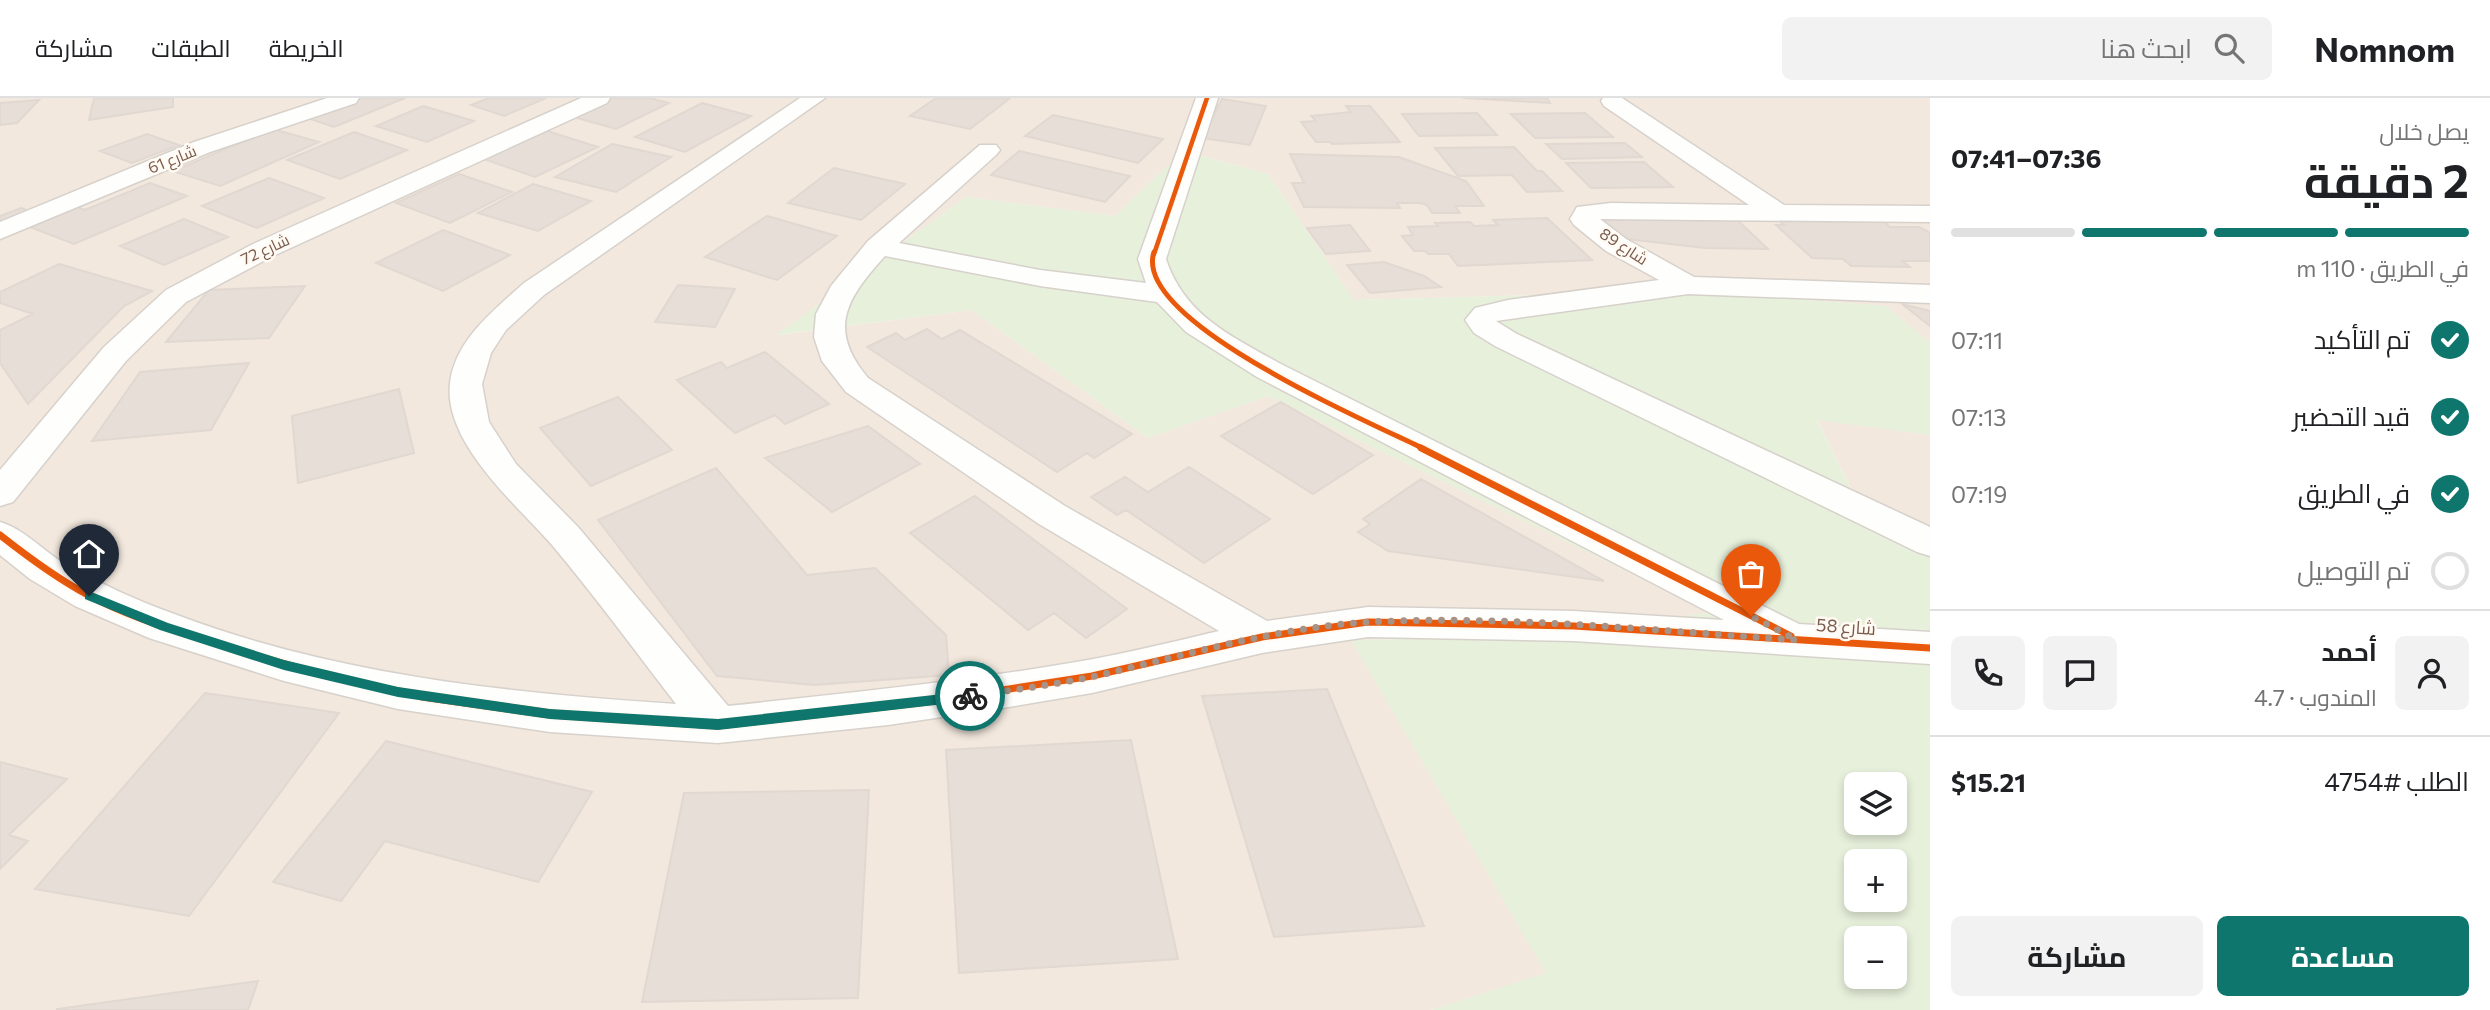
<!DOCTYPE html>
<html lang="ar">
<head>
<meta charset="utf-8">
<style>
	:root { --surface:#fff; --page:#f2f2f2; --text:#202124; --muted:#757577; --line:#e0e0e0; --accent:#0f766e }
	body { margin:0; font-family:Commissioner,Cairo,sans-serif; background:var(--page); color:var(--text); direction:rtl; height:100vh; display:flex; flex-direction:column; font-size:26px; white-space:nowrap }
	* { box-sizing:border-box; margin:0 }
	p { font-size:23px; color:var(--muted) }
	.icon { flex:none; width:38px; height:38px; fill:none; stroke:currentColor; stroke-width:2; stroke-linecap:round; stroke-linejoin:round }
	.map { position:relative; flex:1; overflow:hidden; direction:ltr }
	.drawer { display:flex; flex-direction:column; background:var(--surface); width:560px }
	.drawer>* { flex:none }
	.buttons { position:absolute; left:1844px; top:674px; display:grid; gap:14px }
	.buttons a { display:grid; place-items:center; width:63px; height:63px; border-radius:10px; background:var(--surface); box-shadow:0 4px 10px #0003; font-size:35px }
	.pin { position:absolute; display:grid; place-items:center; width:60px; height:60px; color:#fff; margin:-72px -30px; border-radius:50% 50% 50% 0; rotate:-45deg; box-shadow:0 0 7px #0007 }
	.pin .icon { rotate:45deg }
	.courier { position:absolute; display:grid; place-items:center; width:70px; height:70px; margin:-35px; border:5px solid #0f766e; border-radius:50%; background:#fff; color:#222; box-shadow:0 2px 9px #0007 }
	.overview em { font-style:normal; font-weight:700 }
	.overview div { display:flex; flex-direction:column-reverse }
	.overview { display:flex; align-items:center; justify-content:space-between; height:119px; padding:0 21px }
	h1 { font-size:46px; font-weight:700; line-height:52px }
	.bar { display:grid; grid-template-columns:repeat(4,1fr); gap:10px 7px; align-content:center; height:84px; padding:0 21px }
	.bar i { height:9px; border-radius:5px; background:var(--line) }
	.bar .selected { background:var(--accent) }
	.bar p { grid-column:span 4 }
	.line { display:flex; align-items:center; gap:18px; padding:0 21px; border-top:2px solid var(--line) }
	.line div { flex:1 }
	.round { display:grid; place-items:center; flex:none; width:74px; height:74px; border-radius:10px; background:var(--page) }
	ol { padding:0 21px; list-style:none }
	li { display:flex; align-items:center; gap:21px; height:77px }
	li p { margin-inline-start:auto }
	li .icon { padding:7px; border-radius:50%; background:var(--accent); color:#fff; stroke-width:4 }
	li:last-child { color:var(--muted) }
	li i { width:38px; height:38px; border:4px solid var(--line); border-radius:50% }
	.button { display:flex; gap:14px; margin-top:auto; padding:14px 21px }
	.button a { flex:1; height:80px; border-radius:10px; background:var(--accent); color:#fff; font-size:28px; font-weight:700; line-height:80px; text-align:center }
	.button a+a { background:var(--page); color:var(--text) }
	header { display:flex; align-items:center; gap:42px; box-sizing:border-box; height:98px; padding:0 35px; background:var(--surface); border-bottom:2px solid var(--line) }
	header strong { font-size:33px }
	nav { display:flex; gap:38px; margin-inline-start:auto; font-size:24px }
	.search { width:490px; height:63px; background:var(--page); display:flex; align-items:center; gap:18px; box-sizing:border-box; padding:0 24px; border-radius:10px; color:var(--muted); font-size:26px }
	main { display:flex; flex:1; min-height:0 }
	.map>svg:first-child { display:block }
</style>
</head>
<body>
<header>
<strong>Nomnom</strong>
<div class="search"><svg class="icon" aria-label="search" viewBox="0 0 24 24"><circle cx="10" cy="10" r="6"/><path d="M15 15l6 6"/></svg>ابحث هنا</div>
<nav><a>الخريطة</a><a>الطبقات</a><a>مشاركة</a></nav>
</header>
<main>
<section class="drawer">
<div class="overview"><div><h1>2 دقيقة</h1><p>يصل خلال</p></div><em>07:36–07:41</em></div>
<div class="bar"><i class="selected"></i><i class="selected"></i><i class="selected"></i><i></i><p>في الطريق · 110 m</p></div>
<ol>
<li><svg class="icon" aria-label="check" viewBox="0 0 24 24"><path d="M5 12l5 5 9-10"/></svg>تم التأكيد<p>07:11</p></li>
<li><svg class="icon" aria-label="check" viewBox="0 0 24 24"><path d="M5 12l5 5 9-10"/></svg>قيد التحضير<p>07:13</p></li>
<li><svg class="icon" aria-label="check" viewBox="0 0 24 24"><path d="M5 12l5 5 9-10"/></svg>في الطريق<p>07:19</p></li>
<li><i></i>تم التوصيل</li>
</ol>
<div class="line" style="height:126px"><a class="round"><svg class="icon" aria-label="person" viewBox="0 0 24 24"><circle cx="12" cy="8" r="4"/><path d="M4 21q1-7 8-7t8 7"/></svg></a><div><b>أحمد</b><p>المندوب · 4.7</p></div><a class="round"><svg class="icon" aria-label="chat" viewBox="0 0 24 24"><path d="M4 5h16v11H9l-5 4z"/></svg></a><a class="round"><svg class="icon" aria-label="phone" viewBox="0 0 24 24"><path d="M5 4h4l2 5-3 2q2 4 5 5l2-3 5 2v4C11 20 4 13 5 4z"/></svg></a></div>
<div class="line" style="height:91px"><div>الطلب #4754</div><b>$15.21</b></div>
<div class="button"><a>مساعدة</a><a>مشاركة</a></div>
</section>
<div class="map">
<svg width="1930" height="912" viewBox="0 0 1930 912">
	<rect width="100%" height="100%" fill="#f9f5f0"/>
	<path fill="#f2e8de" d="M0,0H1930V245L1885,208L1688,193L1354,202L1268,76L1184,53L1115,118L966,99L778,237L972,212L1148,340L1268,298L1712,514L1554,538L1352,542L1547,876L1431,912H0Z
		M1817,321L1930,337V451L1863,415Z"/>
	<path fill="#e7f0db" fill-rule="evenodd" d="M1183,53L1268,76L1354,202L1688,193L1886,208L1930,245V337L1817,322L1863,415L1930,451V912H1431L1546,875L1351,542L1554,538L1710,514L1268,298L1148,340L972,212L776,237L966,99L1115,118ZM1857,686H1895V724H1857ZM1857,763H1895V802H1857ZM1857,840H1895V878H1857Z"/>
	<path fill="#e6ded7" stroke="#e2d8d2" stroke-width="2" d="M94,0H173V9L89,22Z
		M358,0H405L334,29L307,20Z
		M489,0H546L504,18L471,7Z
		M608,0H649L669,5L616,31L570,18Z
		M936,0H1004L1009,1L970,31L910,18Z
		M1463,0H1547L1550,5Z
		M1222,1L1266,8L1250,47L1202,40Z
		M39,2L17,25L0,27V5Z
		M702,5L751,18L685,54L635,39Z
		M423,8L474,23L427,44L376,28Z
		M1346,8H1370L1400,44L1332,46L1330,44H1316L1301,24L1316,23L1311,18L1351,14Z
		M1477,15L1497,37L1419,38L1402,16Z
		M1585,15L1613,39L1535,40L1511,16Z
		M1053,17L1163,41L1138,65L1025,38Z
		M273,31L319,44L220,88L173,73Z
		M544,32L598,49L535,79L481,60Z
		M354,34L407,52L340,81L287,62Z
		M147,36L179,47L132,65L100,53Z
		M1625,45L1642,59L1562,61L1546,46Z
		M612,46L671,59L616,94L555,79Z
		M1514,49L1537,73H1542L1562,93L1527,94L1512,77L1458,78L1435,50Z
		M1019,53L1130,78L1105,104L991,77Z
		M1290,56L1399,59L1466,83L1484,108H1455L1460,115H1432L1427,107L1420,105H1397L1400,110L1304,109L1292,85H1304Z
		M1644,64L1673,89L1591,90L1566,65Z
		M834,70L905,86L861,122L788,105Z
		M459,76L512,94L450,125L396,105Z
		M269,80L324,100L257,130L202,108Z
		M150,85L187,98L74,146L27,128L76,108L85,112Z
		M533,86L591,103L538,133L478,115Z
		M21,110L32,114L0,124V118Z
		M1732,117L1768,151L1705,150L1618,140L1600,119Z
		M767,118L837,138L777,182L705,159Z
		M1547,120L1592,162L1458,168L1449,156H1428L1425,153H1414L1402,138L1413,137L1408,129L1438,128L1435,125L1470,124L1474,128L1498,127L1493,122Z
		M1776,120L1881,121L1890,129H1919L1930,135V163H1902L1910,169L1851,168L1843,161L1812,160L1776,127H1784Z
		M184,121L228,139L164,167L120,148Z
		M1350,127L1370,153L1326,156L1307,130Z
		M443,132L510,157L443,193L376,165Z
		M1384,164L1424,178L1441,189L1370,195L1347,167Z
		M59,166L152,193L124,208L28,306L0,265V232L33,216L0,205V194Z
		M678,187L735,191L715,229L655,224Z
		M305,188L269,240L166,244L209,192Z
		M1902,206L1930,213V228Z
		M927,231L942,241L960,232L1132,336L1094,360L1087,355L1057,374L867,249L896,235L905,242Z
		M765,254L829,306L785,326L775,317L735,335L677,282L721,264L727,270Z
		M249,265L211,332L92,343L140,274Z
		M399,291L414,355L298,385L292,318Z
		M618,299L672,352L591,388L540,330Z
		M1281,304L1373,357L1313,396L1221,338Z
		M868,328L920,366L832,414L765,360Z
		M1189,369L1270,421L1204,465L1126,412L1117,417L1091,399L1125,379L1148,394Z
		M716,370L807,477L875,470L946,537L949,577L814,587L717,578L598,422Z
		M1421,381L1604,483L1388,453L1358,434L1370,426L1363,421Z
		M975,398L1127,511L1086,540L1054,515L1028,532L910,435Z
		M1327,591L1424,828L1274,839L1202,598Z
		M205,595L339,615L189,818L35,791Z
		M1131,642L1178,861L959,875L946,652Z
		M386,643L592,694L538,784L385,743L341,803L273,784Z
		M0,664L67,681L9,737L28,743L0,771Z
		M869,692L858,900L642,904L684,695Z
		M258,883L248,912H57V911Z"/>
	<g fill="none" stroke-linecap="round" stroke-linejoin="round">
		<defs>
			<path id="street" d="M327,0H359L356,5L210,54L0,141V124L194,44Z
				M581,0H610L607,5L273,158L186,204L126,263L13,404L0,408V372L104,249L166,192L253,146Z
				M800,0H825L544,197L506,232L491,255L482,286L489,324L516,366L578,429L728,608C849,595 969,583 1088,562C1132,554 1176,543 1219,533L1039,426L846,294L822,263L814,239L816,216L831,188L868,143L980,47H996L1000,52L996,57L899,145L1040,172L1146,185L1138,161L1196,0H1218L1166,161C1184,217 1231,238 1279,265L1799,526L1930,534V566L1574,543L1368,539L1262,555L1092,595L1003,610L888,627L718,645L550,634L398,611L284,583L149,540L75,508L30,481L0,457V424C24,431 41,451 62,464C99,485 137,503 177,517C336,577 507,595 676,606C635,553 595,498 552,447C517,407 443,345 450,285C455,242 494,212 524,185ZM885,158L1040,188L1157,204L1186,234L1257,279L1724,522L1574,513L1368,509L1267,523L1065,408L868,280C827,231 846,201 885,158Z
				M1603,0H1622L1784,107L1930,108V124L1600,121L1626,141L1694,179L1930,187V205L1688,196L1496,223L1517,236L1930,429V458L1917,454L1495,248L1474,235L1465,222L1475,210L1508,202L1659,182L1606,153L1574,127L1570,121L1577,109L1611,105L1749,107L1604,8L1601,3Z"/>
		</defs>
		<use href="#street" stroke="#d7d1cb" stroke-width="3"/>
		<use href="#street" fill="#fefefd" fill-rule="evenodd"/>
		<defs>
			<path id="cycleway-far3" d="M1154,156L1207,0"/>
			<path id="cycleway-far2" d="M1154,154C1131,223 1374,326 1424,351"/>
			<path id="cycleway-far1" d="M1421,350L1791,538
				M0,437C28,459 56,480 88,497C126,518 171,531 212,544C285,567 359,588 434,599
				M958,599L1092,578L1262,539L1368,524L1574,528L1930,550"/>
			<path id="cycleway" d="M422,598L550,616L718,627L971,598"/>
		</defs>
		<use href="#cycleway-far3" stroke="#fffaf3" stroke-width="7"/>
		<use href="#cycleway-far2" stroke="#fffaf3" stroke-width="9"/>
		<use href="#cycleway-far1" stroke="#fffaf3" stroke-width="11"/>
		<use href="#cycleway" stroke="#fffaf3" stroke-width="13"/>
		<use href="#cycleway-far3" stroke="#e8590c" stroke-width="4.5"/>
		<use href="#cycleway-far2" stroke="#e8590c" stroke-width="5"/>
		<use href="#cycleway-far1" stroke="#e8590c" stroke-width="7"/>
		<use href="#cycleway" stroke="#e8590c" stroke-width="9"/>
	</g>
	<path fill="#0f766e" d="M89,493L168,525L284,562L398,589L550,611L718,621L970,593L976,598L970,603L718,632L550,621L398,599L284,572L160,532L85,501V495Z"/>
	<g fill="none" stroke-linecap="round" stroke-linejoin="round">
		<path stroke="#a69286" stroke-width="7" stroke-dasharray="0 12.6" d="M970,598C1011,592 1054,587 1095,578C1185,558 1277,529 1370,524C1512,517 1656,533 1797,542L1751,518"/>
	</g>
	<g text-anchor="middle" stroke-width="5" stroke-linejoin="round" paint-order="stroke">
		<g font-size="16" fill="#7a5c4d" stroke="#fffaf3">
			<text transform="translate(172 61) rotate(-22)" y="6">شارع 61</text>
			<text transform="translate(1624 148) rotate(33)" y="6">شارع 89</text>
			<text transform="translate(265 151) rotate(-25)" y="6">شارع 72</text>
		</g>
		<g font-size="18" fill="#7a5c4d" stroke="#fffaf3">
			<text transform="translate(1846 529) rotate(4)" y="6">شارع 58</text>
		</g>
	</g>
</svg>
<div class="buttons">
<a><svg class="icon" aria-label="layers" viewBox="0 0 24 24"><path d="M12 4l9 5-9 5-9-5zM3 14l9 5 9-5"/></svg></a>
<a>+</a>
<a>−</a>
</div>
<div class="pin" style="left:1751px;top:518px;background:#ea580c"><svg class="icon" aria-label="bag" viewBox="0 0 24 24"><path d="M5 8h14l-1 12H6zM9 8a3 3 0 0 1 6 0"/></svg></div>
<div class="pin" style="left:89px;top:498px;background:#1f2937"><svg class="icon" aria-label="home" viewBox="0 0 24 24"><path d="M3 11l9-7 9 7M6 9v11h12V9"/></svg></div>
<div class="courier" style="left:970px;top:598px"><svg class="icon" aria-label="bike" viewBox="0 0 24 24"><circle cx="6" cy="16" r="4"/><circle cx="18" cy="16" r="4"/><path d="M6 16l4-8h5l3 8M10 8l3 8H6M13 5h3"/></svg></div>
</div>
</main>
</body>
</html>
